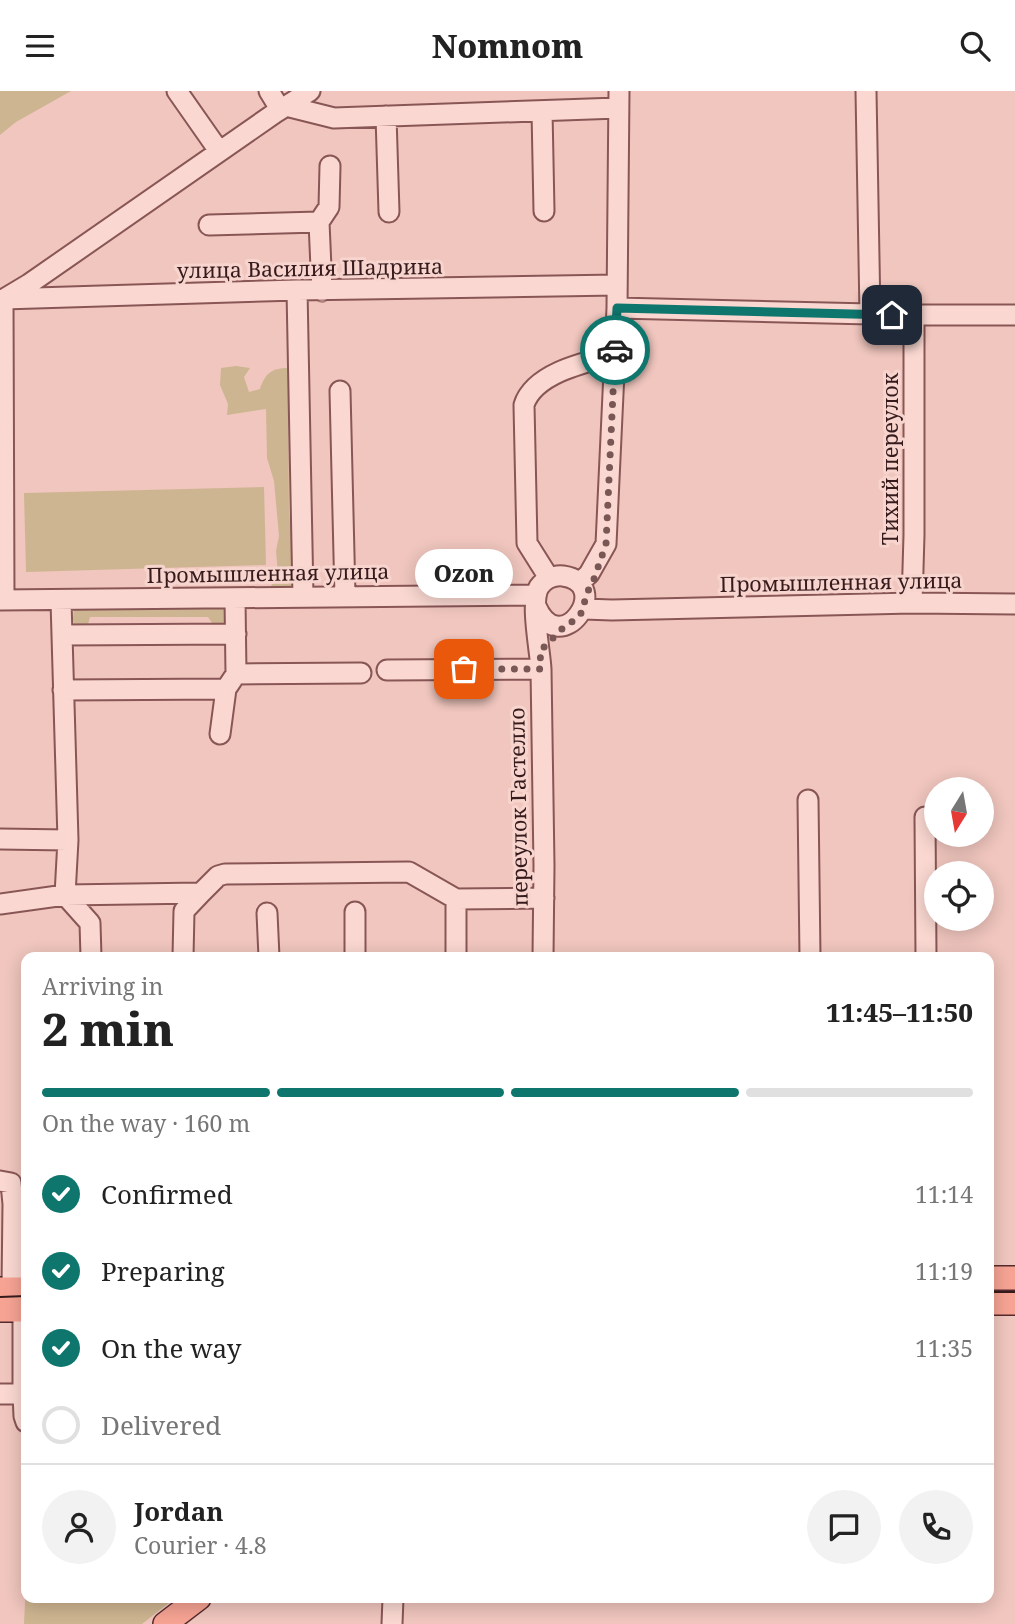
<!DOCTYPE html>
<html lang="en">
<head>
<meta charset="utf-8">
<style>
	:root { --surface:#fff; --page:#f2f2f2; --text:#222; --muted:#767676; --line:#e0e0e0; --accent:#0f766e }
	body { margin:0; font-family:"Noto Serif",serif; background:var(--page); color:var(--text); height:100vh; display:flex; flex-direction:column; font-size:26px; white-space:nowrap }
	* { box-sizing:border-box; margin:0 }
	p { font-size:23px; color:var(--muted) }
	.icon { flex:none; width:38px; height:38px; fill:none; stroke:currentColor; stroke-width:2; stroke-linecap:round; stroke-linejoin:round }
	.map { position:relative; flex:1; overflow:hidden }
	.side { position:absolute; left:21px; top:861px; width:973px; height:651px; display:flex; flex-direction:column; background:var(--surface); border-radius:14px; box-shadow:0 4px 18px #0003 }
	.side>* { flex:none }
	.needle { width:46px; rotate:191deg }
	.controls { position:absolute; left:924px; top:686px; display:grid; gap:14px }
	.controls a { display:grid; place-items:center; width:70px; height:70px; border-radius:50%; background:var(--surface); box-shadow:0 4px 18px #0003; font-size:35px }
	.pin { position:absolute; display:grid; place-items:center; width:60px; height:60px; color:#fff; margin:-30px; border-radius:14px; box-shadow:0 4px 10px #0006 }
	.courier { position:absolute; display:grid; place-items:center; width:70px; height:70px; margin:-35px; border:5px solid #0f766e; border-radius:50%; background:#fff; color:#222; box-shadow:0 2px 9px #0007 }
	.bubble { position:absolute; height:49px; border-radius:24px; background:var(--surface); box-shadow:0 4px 18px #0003; font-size:23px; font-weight:800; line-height:49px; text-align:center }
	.head em { font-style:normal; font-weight:800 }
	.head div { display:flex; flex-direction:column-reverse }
	.head { display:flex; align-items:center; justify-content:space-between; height:119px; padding:0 21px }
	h1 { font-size:46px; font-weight:800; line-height:52px }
	.bar { display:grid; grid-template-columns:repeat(4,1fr); gap:10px 7px; align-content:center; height:84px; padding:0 21px }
	.bar i { height:9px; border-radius:5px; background:var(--line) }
	.bar .on { background:var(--accent) }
	.bar p { grid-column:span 4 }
	.line { display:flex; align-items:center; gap:18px; padding:0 21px; border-top:2px solid var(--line) }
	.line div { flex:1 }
	.round { display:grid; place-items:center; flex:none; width:74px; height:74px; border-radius:37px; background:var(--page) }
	ol { padding:0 21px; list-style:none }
	li { display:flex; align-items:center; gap:21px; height:77px }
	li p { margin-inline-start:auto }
	li .icon { padding:7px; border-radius:50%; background:var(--accent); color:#fff; stroke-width:4 }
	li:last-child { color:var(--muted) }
	li i { width:38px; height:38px; border:4px solid var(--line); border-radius:50% }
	header { display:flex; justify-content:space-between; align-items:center; height:91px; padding:0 21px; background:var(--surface); font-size:32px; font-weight:800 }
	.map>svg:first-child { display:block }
</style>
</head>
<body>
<header><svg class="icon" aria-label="menu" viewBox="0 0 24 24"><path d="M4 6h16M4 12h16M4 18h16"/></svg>Nomnom<svg class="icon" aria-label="search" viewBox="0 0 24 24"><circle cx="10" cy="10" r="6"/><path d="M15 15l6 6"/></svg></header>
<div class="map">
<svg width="1015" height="1533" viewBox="0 0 1015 1533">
	<rect width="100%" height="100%" fill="#f0c6be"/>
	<path fill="#ceb591" d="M0,0H71L16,31L0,44Z
		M236,275L250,277L244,286L249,301L260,298C265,283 271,277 288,277L289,422L295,476L291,497L276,500L271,495L278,483L276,460L279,445L274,390L267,367L266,318L227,324L228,313L220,294L221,277Z
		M264,396L266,474L26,481L24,402Z
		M228,517V533L220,536L214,535L208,526H90L87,537L75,535L73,528L74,518Z
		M26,1489V1507H175L142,1533H24Z"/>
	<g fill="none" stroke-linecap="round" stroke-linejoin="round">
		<defs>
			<path id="minor" d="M177,0L219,60
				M269,0L280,18
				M866,0L870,223
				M286,15L334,27L618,17
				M542,20L544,120
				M386,25L389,121
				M319,131L329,116L330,75
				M209,134L319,131L322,200
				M297,199L303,506
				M4,208L29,193L275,22L310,0
				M617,217L914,224H1015
				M340,300L345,505
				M549,487L527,452L524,314C534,282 586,271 614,264
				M579,492L589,483L606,453L617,217L619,0
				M235,508L236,583L361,582
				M0,509L536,504
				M4,509L3,208L297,199L617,194
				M61,510L68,749L65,804L90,832L91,866
				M912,512L914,444V224
				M536,515C561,572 615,492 563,485C553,484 544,489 539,496C530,511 540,559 541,578L544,775L543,866
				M584,518L612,519L912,512L1015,513
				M62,544L236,543
				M387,579L541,578
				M63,599L226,598L236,583
				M220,643L226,598
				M808,709L810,866
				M925,726L926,866
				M0,748L68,749
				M456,808L544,807
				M0,813L65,804L201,802L218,785L225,783L409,781L456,808V866
				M355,821V866
				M267,822L269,866
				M183,866L184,820L201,802
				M0,1090L11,1092L13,1113
				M12,1198L13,1113H26
				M0,1303H23V1219
				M23,1303L24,1325L26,1331
				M392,1533L393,1507"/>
			<path id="major" d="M989,1187H1015
				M0,1198H26
				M989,1212H1015
				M0,1219H26
				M165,1533L199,1507"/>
		</defs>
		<use href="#minor" stroke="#895656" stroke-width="23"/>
		<use href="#major" stroke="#562b2d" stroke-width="26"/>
		<use href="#minor" stroke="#fad8d1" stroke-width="19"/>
		<use href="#major" stroke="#f6a393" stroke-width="23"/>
		<path stroke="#371b1c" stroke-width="2" d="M989,1201H1015
			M0,1206L26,1205"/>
	</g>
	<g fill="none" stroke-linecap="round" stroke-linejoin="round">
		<path stroke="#785755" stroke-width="7" stroke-dasharray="0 12.6" d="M464,578H541L540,560L566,534L577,528L584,518L585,506L594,488L606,453L615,259"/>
		<path stroke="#0f766e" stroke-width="9" d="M615,259L617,217L892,224"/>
	</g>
	<g text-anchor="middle" stroke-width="6" stroke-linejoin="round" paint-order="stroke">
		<g font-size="21" fill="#371b1c" stroke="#f7d5ce">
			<text transform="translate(310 178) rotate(-1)" y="7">улица Василия Шадрина</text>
			<text transform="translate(891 368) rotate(-90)" y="7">Тихий переулок</text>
			<text transform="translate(268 483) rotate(-1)" y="7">Промышленная улица</text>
			<text transform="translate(841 492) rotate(-1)" y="7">Промышленная улица</text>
			<text transform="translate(519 716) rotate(-91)" y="7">переулок Гастелло</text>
		</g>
	</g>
</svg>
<div class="controls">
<a><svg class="needle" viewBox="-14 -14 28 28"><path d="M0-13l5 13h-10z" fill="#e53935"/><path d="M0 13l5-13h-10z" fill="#767676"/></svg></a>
<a><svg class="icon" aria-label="locate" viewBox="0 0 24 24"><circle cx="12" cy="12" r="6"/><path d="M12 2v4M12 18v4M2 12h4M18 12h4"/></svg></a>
</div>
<div class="pin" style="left:464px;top:578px;background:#ea580c"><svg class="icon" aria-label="bag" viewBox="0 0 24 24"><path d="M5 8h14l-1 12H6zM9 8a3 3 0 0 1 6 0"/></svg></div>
<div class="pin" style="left:892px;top:224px;background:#1f2937"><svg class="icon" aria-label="home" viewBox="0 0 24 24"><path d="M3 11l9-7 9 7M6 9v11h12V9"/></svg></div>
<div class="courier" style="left:615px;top:259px"><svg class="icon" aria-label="car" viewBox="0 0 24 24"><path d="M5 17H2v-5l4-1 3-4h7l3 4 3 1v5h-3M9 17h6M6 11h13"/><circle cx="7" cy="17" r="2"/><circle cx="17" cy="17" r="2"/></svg></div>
<div class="bubble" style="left:415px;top:458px;width:98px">Ozon</div>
<section class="side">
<div class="head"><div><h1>2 min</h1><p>Arriving in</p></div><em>11:45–11:50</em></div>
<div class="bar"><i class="on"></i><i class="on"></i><i class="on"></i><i></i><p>On the way · 160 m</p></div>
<ol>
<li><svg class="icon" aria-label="check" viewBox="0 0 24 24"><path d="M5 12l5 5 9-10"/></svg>Confirmed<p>11:14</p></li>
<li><svg class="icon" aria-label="check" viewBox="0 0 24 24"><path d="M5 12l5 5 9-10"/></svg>Preparing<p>11:19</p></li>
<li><svg class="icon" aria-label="check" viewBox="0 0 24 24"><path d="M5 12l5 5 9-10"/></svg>On the way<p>11:35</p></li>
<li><i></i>Delivered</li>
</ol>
<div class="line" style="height:126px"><a class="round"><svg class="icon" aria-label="person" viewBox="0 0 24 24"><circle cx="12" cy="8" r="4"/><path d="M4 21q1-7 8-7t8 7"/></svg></a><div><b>Jordan</b><p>Courier · 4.8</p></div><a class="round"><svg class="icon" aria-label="chat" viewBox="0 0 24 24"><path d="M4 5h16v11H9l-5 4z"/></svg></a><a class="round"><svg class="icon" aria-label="phone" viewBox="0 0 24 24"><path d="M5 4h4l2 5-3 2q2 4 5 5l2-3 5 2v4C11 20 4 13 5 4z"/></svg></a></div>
</section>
</div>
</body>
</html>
